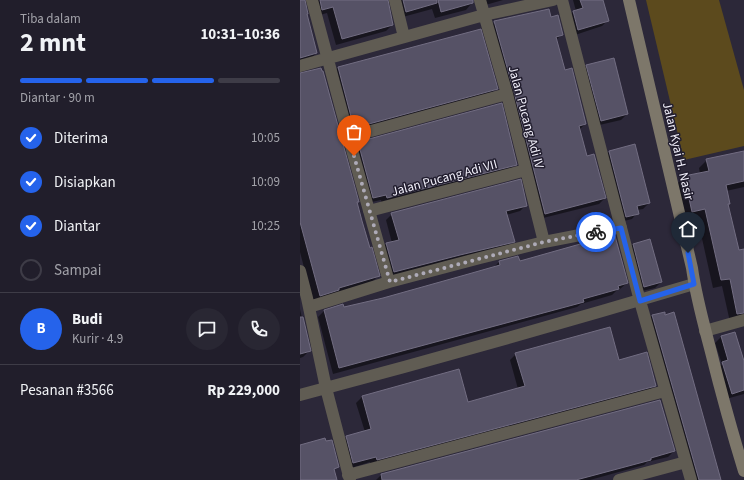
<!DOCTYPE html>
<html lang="id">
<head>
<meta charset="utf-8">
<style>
	:root { --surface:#211e2b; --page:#292733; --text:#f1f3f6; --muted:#a2a2a9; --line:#3e3c47; --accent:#2563eb }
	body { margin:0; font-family:"Source Sans 3",sans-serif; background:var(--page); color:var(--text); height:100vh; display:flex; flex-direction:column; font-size:15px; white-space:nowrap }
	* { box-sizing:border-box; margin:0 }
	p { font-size:13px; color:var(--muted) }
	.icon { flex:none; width:22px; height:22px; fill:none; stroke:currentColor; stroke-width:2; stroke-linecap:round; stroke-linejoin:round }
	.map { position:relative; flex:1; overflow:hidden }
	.sheet { display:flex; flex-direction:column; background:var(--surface); width:300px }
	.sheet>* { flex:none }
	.pin { position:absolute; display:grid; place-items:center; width:34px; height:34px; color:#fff; margin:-41px -17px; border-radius:50% 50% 50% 0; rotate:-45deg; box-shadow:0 0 4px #0007 }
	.pin .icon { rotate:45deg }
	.courier { position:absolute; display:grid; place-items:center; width:40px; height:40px; margin:-20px; border:3px solid #2563eb; border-radius:50%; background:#fff; color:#222; box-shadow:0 1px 5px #0007 }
	.summary em { font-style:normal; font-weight:700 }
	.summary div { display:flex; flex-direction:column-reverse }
	.summary { display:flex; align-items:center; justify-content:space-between; height:68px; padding:0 20px }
	h1 { font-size:26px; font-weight:700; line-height:30px }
	.bar { display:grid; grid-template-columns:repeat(4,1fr); gap:6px 4px; align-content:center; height:48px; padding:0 20px }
	.bar i { height:5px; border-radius:3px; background:var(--line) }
	.bar .selected { background:var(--accent) }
	.bar p { grid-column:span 4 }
	.line { display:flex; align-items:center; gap:10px; padding:0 20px; border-top:1px solid var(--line) }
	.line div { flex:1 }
	.round { display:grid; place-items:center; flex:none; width:42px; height:42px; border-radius:21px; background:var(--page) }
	ol { padding:0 20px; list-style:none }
	li { display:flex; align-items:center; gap:12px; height:44px }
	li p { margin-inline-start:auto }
	li .icon { padding:4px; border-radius:50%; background:var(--accent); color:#fff; stroke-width:4 }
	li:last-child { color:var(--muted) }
	li i { width:22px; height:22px; border:2px solid var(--line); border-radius:50% }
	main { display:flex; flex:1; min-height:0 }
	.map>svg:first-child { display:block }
</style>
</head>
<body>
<main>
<section class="sheet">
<div class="summary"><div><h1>2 mnt</h1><p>Tiba dalam</p></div><em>10:31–10:36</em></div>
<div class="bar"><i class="selected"></i><i class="selected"></i><i class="selected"></i><i></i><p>Diantar · 90 m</p></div>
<ol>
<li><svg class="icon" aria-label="check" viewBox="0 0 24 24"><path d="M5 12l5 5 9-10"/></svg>Diterima<p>10:05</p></li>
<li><svg class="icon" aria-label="check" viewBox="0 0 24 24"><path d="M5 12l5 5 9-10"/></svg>Disiapkan<p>10:09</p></li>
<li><svg class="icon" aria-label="check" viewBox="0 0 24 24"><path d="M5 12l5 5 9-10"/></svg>Diantar<p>10:25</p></li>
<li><i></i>Sampai</li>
</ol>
<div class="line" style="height:72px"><b class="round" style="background:var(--accent);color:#fff">B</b><div><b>Budi</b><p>Kurir · 4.9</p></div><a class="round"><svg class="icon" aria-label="chat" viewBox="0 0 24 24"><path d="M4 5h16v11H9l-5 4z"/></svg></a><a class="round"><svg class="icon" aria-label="phone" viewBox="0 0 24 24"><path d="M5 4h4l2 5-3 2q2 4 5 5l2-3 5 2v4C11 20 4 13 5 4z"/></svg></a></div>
<div class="line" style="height:52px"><div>Pesanan #3566</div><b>Rp 229,000</b></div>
</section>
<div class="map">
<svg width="444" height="480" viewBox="0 0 444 480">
	<rect width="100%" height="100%" fill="#2c2839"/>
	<path fill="#5c4a1d" d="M346,0H419L444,90V146L384,160Z"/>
	<path fill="#0007" d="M0,0H4L16,53L10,60L0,62Z
		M9,0H87L92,25L86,31L36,45L27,13L16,16Z
		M92,0H172V3L166,10L135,18L132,9L99,18Z
		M177,0H203L182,6Z
		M273,0H302L308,20L302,26L272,36L267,18L273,12L276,11Z
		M251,18L262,34L256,40L264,71L285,124L279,130L286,157L305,198L299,204L239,219L189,28L195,22Z
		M180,30L197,88L191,94L48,133L32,74L38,68Z
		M287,65L327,114L321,120L295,126L281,71Z
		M0,74L56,202L61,221L78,276L72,282L13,302L0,252Z
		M58,143L216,164L210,170L82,204L81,200L67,203L52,149Z
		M309,152L349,203L343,209L337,210V213L332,219L320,222L303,158Z
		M444,152V187L426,191L428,204L438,251L444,250V323L430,322L422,286L413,288L397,216L384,219L376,185L384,177L400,174L399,168L407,160Z
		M226,205L220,211L206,215L213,241L207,247L88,278L81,250L86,244L92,243L86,220L92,214Z
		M333,244L361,282L355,288L338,292L327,250Z
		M199,262H219L327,283L320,289L317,290L312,295L281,304L277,307L33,374L18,317L24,311L43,305L44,309L83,299L193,268Z
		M0,309L9,351L3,357L0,358Z
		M352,316H365L421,480H391L346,322Z
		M421,337L444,364V394L426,399L417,369L422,364L415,343Z
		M216,354L355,385L349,391L71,465L70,462L48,469L41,443L47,437L65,432L56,403L62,397L158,370L168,403L218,389L210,360Z
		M360,401L374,451L368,457L347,462L344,465L290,480H76L81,475Z"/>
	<path fill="#565266" stroke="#726d82" d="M0,0H5L8,14H7L17,53L0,58Z
		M20,0H88L93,25L42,39L33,7L22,10Z
		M103,0H137V3L106,12Z
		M138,0H173V3L141,12Z
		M280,0H303L309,21L278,30L273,11L283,8Z
		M249,9L251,17L258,15L263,35L256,37L265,70L272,68L286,124L279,126L287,156L294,154L306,198L245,214L214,92L194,21Z
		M181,29L198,89L54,128L38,67Z
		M314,58L328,114L301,121L286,65Z
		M21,68L22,71H23L59,202H57L62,221L70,248L72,247L80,276L39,288V290L20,296L0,222V73Z
		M202,103L217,165L87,198L86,195L73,198L58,142Z
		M335,144L350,203L337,206L339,214L326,217L309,151Z
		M444,151V181L426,185L430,204H428L439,250L444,249V313L437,314L430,279L421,280L405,209L392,212L384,176L409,171L406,159Z
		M221,179L227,206L206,211L215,242L160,255L94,272L86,243L99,240L91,213Z
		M315,236L328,283L318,286L319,289L283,299L284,302L39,368L24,310L43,304L44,307L83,298L165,275L200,265L199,261L218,256L220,261L298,239Z
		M350,239L362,282L344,287L333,244Z
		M365,312V315L374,312L421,480H399L352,315Z
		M0,317H3L11,351L0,354Z
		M310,327L319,360L347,352L356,386L77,460L76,457L53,463L46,436L71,429L62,396L159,369L168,402L225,386L215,353Z
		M435,332L444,361V390L432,394L422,362L428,360L421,336Z
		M360,400L375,451L351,458V460L276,480H82L81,474Z
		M25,438L26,441L32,440L39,467L34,469L37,480H0V445Z"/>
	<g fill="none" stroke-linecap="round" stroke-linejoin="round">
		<path stroke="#605c53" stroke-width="12" d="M12,0L54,157L89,282
			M95,0L104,37
			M180,0L207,94L244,242
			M262,0L340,301L391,480
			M0,66L184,15L253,0
			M49,137L207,94
			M69,211L226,170
			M0,271L7,298L26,388L50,480
			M9,307L89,282L180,258L244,242L321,227
			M405,331L444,320
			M0,395C132,360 263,323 394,284
			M48,475L365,391
			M319,480L386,462"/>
		<path stroke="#7d776a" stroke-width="12" d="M329,0L392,268C396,297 404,325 411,352C421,392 432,432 444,471"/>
	</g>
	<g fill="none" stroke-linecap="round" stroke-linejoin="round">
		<path stroke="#adaab7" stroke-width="4" stroke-dasharray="0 7.2" d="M54,156L90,282L244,242L296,232"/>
		<path stroke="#2563eb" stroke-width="5" d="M296,232L321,228L340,301L394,284L388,253"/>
	</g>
	<g text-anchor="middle" stroke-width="3" stroke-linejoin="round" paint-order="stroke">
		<g font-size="13" fill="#f2f0fb" stroke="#221e2f">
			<text transform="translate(227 117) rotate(75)" y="5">Jalan Pucang Adi IV</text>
			<text transform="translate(379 151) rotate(77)" y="5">Jalan Kyai H. Nasir</text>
			<text transform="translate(144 177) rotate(-15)" y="5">Jalan Pucang Adi VII</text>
		</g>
	</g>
</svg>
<div class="pin" style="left:54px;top:156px;background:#ea580c"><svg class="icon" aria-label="bag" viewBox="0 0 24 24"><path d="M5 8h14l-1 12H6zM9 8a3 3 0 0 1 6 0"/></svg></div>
<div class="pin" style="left:388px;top:253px;background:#1f2937"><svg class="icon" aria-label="home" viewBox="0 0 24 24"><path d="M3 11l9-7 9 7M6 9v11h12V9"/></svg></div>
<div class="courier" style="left:296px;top:232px"><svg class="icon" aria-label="bike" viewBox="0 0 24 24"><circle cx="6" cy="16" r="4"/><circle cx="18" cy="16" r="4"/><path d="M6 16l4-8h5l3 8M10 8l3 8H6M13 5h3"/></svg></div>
</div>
</main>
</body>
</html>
